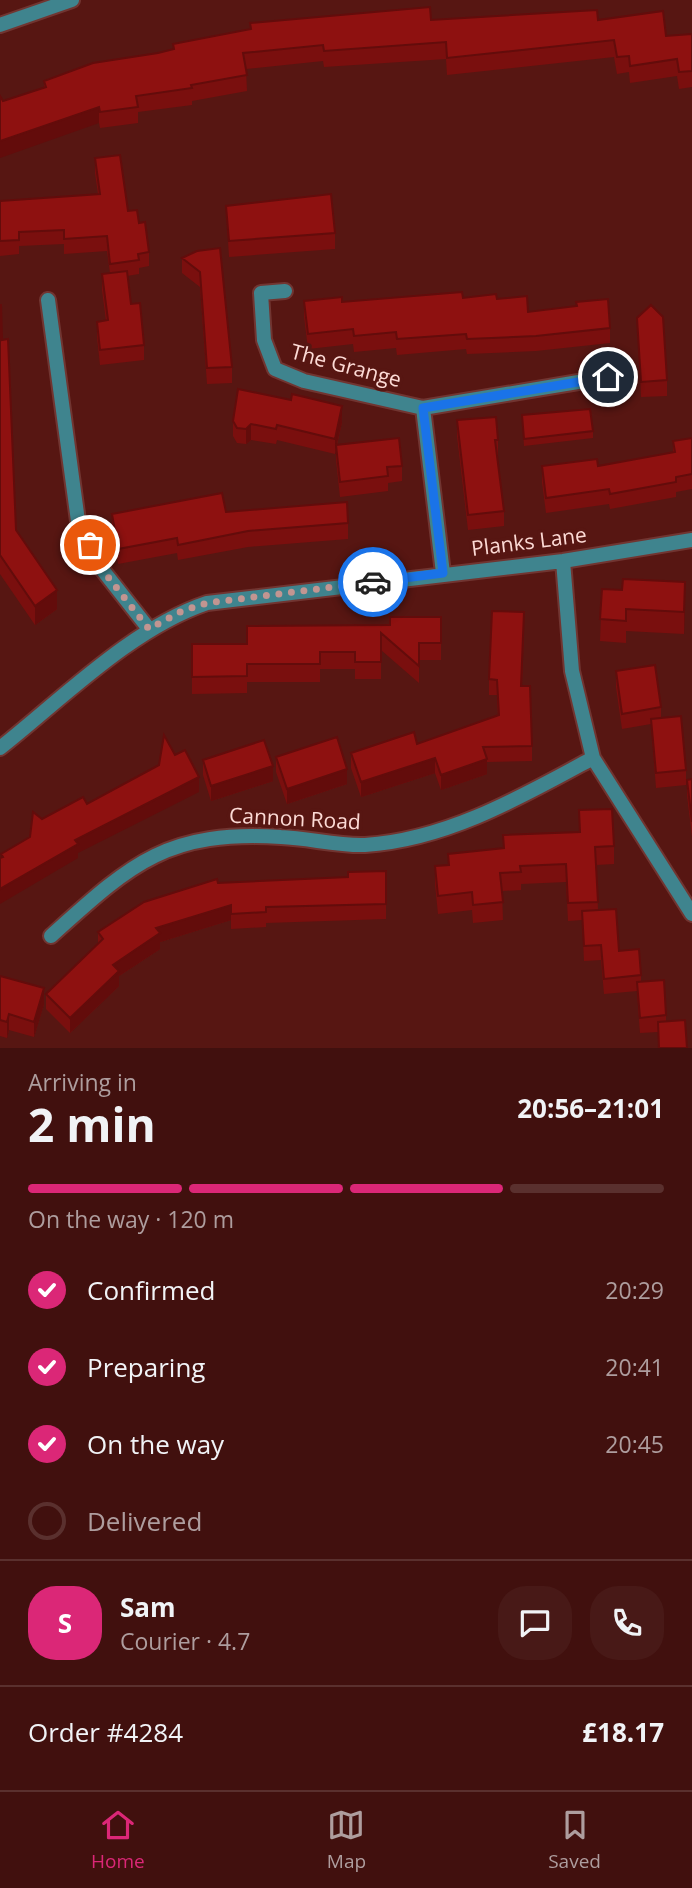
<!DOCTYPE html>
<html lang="en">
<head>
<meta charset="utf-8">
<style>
	:root { --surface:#41100e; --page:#481917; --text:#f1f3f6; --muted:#ae9d9e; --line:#5a302e; --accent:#db2777 }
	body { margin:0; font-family:"Open Sans",sans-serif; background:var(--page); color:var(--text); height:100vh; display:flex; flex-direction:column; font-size:26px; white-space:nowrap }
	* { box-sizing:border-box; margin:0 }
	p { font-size:23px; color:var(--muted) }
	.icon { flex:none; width:38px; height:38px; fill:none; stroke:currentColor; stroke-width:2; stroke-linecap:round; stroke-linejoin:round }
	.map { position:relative; height:1048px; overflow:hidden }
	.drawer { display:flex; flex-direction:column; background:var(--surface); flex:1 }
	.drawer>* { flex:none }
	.pin { position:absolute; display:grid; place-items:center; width:60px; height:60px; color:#fff; margin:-30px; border:4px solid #fff; border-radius:50%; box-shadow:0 2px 7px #0007 }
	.courier { position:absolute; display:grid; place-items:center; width:70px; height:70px; margin:-35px; border:5px solid #1a73e8; border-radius:50%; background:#fff; color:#222; box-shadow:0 2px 9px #0007 }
	.summary em { font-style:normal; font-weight:700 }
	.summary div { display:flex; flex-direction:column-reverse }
	.summary { display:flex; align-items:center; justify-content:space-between; height:119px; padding:0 28px }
	h1 { font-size:46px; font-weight:700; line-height:52px }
	.bar { display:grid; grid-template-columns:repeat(4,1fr); gap:10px 7px; align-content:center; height:84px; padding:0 28px }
	.bar i { height:9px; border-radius:5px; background:var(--line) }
	.bar .selected { background:var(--accent) }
	.bar p { grid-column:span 4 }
	.line { display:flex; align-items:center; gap:18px; padding:0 28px; border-top:2px solid var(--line) }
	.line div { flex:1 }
	.round { display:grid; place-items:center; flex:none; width:74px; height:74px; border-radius:28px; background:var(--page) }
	ol { padding:0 28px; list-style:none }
	li { display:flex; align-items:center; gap:21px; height:77px }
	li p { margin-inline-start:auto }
	li .icon { padding:7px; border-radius:50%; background:var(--accent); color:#fff; stroke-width:4 }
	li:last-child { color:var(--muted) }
	li i { width:38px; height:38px; border:4px solid var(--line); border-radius:50% }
	.menu { display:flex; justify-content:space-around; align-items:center; height:98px; border-top:2px solid var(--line); background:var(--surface); font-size:19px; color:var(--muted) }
	.menu a { display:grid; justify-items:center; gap:4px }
	.menu .selected { color:var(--accent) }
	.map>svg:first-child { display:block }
</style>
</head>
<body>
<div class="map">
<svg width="692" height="1048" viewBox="0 0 692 1048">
	<rect width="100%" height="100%" fill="#571612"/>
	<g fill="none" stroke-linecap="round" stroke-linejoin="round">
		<defs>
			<path id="minor" d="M285,291L261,293L264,340L275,369L304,381L423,408L608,377L610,399
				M48,300L78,521L101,568L149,629
				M423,408L443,573
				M563,561L572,671L593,758L692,914
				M0,748C62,699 132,628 207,603L563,561L692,540
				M51,936C131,864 166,830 281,837C309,838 337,846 365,845C447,840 523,796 593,758"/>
			<path id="tertiary" d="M0,25L72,0"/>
		</defs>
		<use href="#minor" stroke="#713531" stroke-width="18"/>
		<use href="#tertiary" stroke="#713531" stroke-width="18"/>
		<use href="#minor" stroke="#3f848e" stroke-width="14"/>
		<use href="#tertiary" stroke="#3f848e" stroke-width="14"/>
	</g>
	<path fill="#7a0f0e" d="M431,20H598L666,36L692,34V87L679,89L677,76L630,83L629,72L617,74L614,57L447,75L446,59L324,67L323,61L246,69L247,91L192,101V105L138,112V123L100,128L99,123L44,87V81L173,49V44L250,29V23Z
		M95,158L128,211L139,223L149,252V266L139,268V274L127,276L131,304L144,345V360L100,365L97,337V322L106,321L102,290V274L110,273L107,251L64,254V244L19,246V254L0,256V201L98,194L95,173Z
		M226,206L335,233V249L229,257Z
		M197,251L232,367V383L207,384L200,287L182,273V258Z
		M463,298L497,299L528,312L610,328V343L536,351L467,354L466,349L397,355L396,348L354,352L353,344L308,349L304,316V301L342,302Z
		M0,305L16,530L57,609L35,625L0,574Z
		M637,318L667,380V396L641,397Z
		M522,415L593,431V438L524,446Z
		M457,420L498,440V455H497L504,511V526L468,530L457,436Z
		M233,421L342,422L337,445L402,466V481L388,483V491L340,497L336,460V450L335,454L277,440L276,444L251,440L246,444L237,443L233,436Z
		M692,438V489L676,492V497L610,509L609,504L546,513L542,482V466H598L673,452V441Z
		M226,512L348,523V539L248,547L178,560L177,553L118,564L112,529V514Z
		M602,589L685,604L684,634L626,631V643L600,641Z
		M441,617V660H419V683L381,650V679H355V669H320V682H247V693L192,694V644H247Z
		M524,627L522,686L532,746V761L487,762V774L441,790L435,773L361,797L351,768V753L417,744L498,716L497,695H489V679Z
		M616,671L661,707V718L686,770V785L656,788L651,724L622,729L616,687Z
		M276,757L347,784L287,804L276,772Z
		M203,760L273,781L211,801L203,775Z
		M692,779V837L687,795V780Z
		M579,810L614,846V864L596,865L598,910L619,951L641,975V982L666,1015V1021L687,1048H659L658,1032L640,1033L637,991L604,994L601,960L584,961L582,920L568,921L566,882L521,884V890L502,891L503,920L473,923L472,910L438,914L435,884V866L448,865V854L503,848L579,832Z
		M386,871V919L266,923V927L231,929V920L160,942V949L119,976V986L70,1033L46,1009V994L98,943V932L218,883L348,877Z
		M0,976L44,1004L34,1037L9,1030L7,1038L0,1036Z"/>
	<path fill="#630c0b" d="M99,107V123L0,158V141Z
		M342,406V422L336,448V445L335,454V439Z
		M251,424V440L246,444V429Z
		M685,582V604L684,634V612Z
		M57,590V609L35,625V606Z
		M435,758V773L361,797V782Z
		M487,759V774L441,790V775Z
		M273,766V781L211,801V786Z
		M347,769V784L287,804V789Z
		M199,777V792L78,853V858L0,904V889L75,840Z
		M231,905V920L160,942V949L119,976V986L70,1033V1018L113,965L156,928Z
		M44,988V1004L34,1037V1022Z
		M9,1014V1030L7,1038V1022Z"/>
	<path fill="#8e1110" stroke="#630c0b" stroke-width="2" d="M430,7L431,20L597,10L598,20L663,11L666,36L692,34V71L679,72L677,59L630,66L629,56L617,57L614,40L447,58L446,42L324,51L323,45L243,53L247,75L191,85L192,88L136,96L138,107L100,112L99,107L0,141V96L3,101L46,87L44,81L93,63L158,53L174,49L173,44L251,29L250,23Z
		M120,155L128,211L137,210L139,223L145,222L149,252L138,254L139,260L110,264L107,236L64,239V230L19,232V240L0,241V201L100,194L95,158Z
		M331,194L335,233L229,241L226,206Z
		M220,248L232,367L207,368L200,272L182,258L197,251Z
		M127,271L131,304L140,303L144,345L100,350L97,322L108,320L102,274Z
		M462,292L463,298L496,294L497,299L527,296L528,312L577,306L576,302L608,299L610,328L536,336L467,339L466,334L397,339L396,332L354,336L353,329L308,334L304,301L342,297V302Z
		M0,305H1L2,340L8,339L16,530L57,590L35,606L0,555Z
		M651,305L663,317L667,380L641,382L637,318Z
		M238,389L291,400L292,394L342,406L335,439L277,425L276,429L251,424L246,429L237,428L233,421Z
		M590,409L593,431L524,439L522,415Z
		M496,417L498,440H495L504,511L468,515L457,420Z
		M399,438L402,466L387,467L388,476L340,482L336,445Z
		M692,438V474L676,477V482L610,494L609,489L546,498L542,466L597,459L598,466L675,452L673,441Z
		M222,493L226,512L347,502L348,523L248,531L178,545L177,538L118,549L112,514Z
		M623,579L685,582L684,612L626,609V621L600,619L602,589L622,590Z
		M492,611L524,612L521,686H530L532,746L483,747L487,759L441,775L435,758L361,782L351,753L414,732L417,744L499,715L497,680L489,679Z
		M390,617H441V643H419V666L381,633V662H355V652H320V664H247V676L192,677V644H247V626L390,625Z
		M655,665L661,707L622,714L616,671Z
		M681,716L686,770L656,773L651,719Z
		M164,735L175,755L185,750L199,777L75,840L78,844L0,889V858L3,857L1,854L30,837L33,812L42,819L83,797L87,804L159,765Z
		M337,737L347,769L287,789L276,757Z
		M264,740L273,766L211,786L203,760Z
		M692,779V822L687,780Z
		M612,809L614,846L595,847L598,902L568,903L566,864L520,866L521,872L500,873L503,902L473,905L472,892L438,896L435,866L449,865L448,854L504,848L503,835L580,832L579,810Z
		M386,871V904L266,907V912L231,914V905L156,928L160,933L113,965L119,971L70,1018L46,994L103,939L98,932L144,902L217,879L218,883L348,877V872Z
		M616,909L619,951L639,949L641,975L604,979L601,945L584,946L582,911Z
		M0,976L44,988L34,1022L9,1014L7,1022L0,1020Z
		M664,980L666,1015L640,1018L637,982Z
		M685,1020L687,1048H659L658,1022Z"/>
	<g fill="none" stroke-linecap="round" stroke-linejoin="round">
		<path stroke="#c29591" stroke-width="7" stroke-dasharray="0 12.6" d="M90,545L101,568L149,629L182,611L207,603L373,582"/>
		<path stroke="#1a73e8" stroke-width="9" d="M373,582L443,573L423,408L608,377"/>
	</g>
	<g text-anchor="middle" stroke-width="7" stroke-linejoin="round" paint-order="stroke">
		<g font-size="21" fill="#fcdad5" stroke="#571612">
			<text transform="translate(346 366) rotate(15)" y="7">The Grange</text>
			<text transform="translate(529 542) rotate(-7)" y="7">Planks Lane</text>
			<text transform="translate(295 819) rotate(3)" y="7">Cannon Road</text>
		</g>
	</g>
</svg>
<div class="pin" style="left:90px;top:545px;background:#ea580c"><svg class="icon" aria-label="bag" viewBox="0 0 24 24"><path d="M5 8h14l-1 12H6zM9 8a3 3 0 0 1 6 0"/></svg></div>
<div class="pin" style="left:608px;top:377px;background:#1f2937"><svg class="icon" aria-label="home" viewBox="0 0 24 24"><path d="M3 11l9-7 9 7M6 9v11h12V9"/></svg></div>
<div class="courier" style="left:373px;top:582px"><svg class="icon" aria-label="car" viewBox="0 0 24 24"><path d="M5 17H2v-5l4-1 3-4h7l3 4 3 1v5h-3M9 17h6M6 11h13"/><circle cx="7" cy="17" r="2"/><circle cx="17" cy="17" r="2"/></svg></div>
</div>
<section class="drawer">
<div class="summary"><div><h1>2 min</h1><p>Arriving in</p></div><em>20:56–21:01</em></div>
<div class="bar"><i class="selected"></i><i class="selected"></i><i class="selected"></i><i></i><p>On the way · 120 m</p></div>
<ol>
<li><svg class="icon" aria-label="check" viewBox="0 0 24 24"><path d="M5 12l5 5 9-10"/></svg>Confirmed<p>20:29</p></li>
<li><svg class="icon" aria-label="check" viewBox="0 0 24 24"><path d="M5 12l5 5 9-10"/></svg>Preparing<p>20:41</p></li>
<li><svg class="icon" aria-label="check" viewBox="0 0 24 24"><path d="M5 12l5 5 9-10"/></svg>On the way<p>20:45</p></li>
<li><i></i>Delivered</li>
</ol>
<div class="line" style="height:126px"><b class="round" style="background:var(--accent);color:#fff">S</b><div><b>Sam</b><p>Courier · 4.7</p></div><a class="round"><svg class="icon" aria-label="chat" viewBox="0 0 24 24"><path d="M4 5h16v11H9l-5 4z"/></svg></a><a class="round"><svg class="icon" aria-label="phone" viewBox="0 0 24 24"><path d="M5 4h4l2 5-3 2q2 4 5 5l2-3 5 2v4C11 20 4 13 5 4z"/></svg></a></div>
<div class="line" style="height:91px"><div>Order #4284</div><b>£18.17</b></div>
</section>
<nav class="menu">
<a class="selected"><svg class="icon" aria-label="home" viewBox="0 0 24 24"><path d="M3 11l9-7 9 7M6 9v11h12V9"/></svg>Home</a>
<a><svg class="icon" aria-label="map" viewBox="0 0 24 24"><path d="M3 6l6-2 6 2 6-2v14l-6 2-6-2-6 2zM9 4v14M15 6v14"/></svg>Map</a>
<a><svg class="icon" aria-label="saved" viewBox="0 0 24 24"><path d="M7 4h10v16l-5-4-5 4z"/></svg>Saved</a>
</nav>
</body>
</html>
